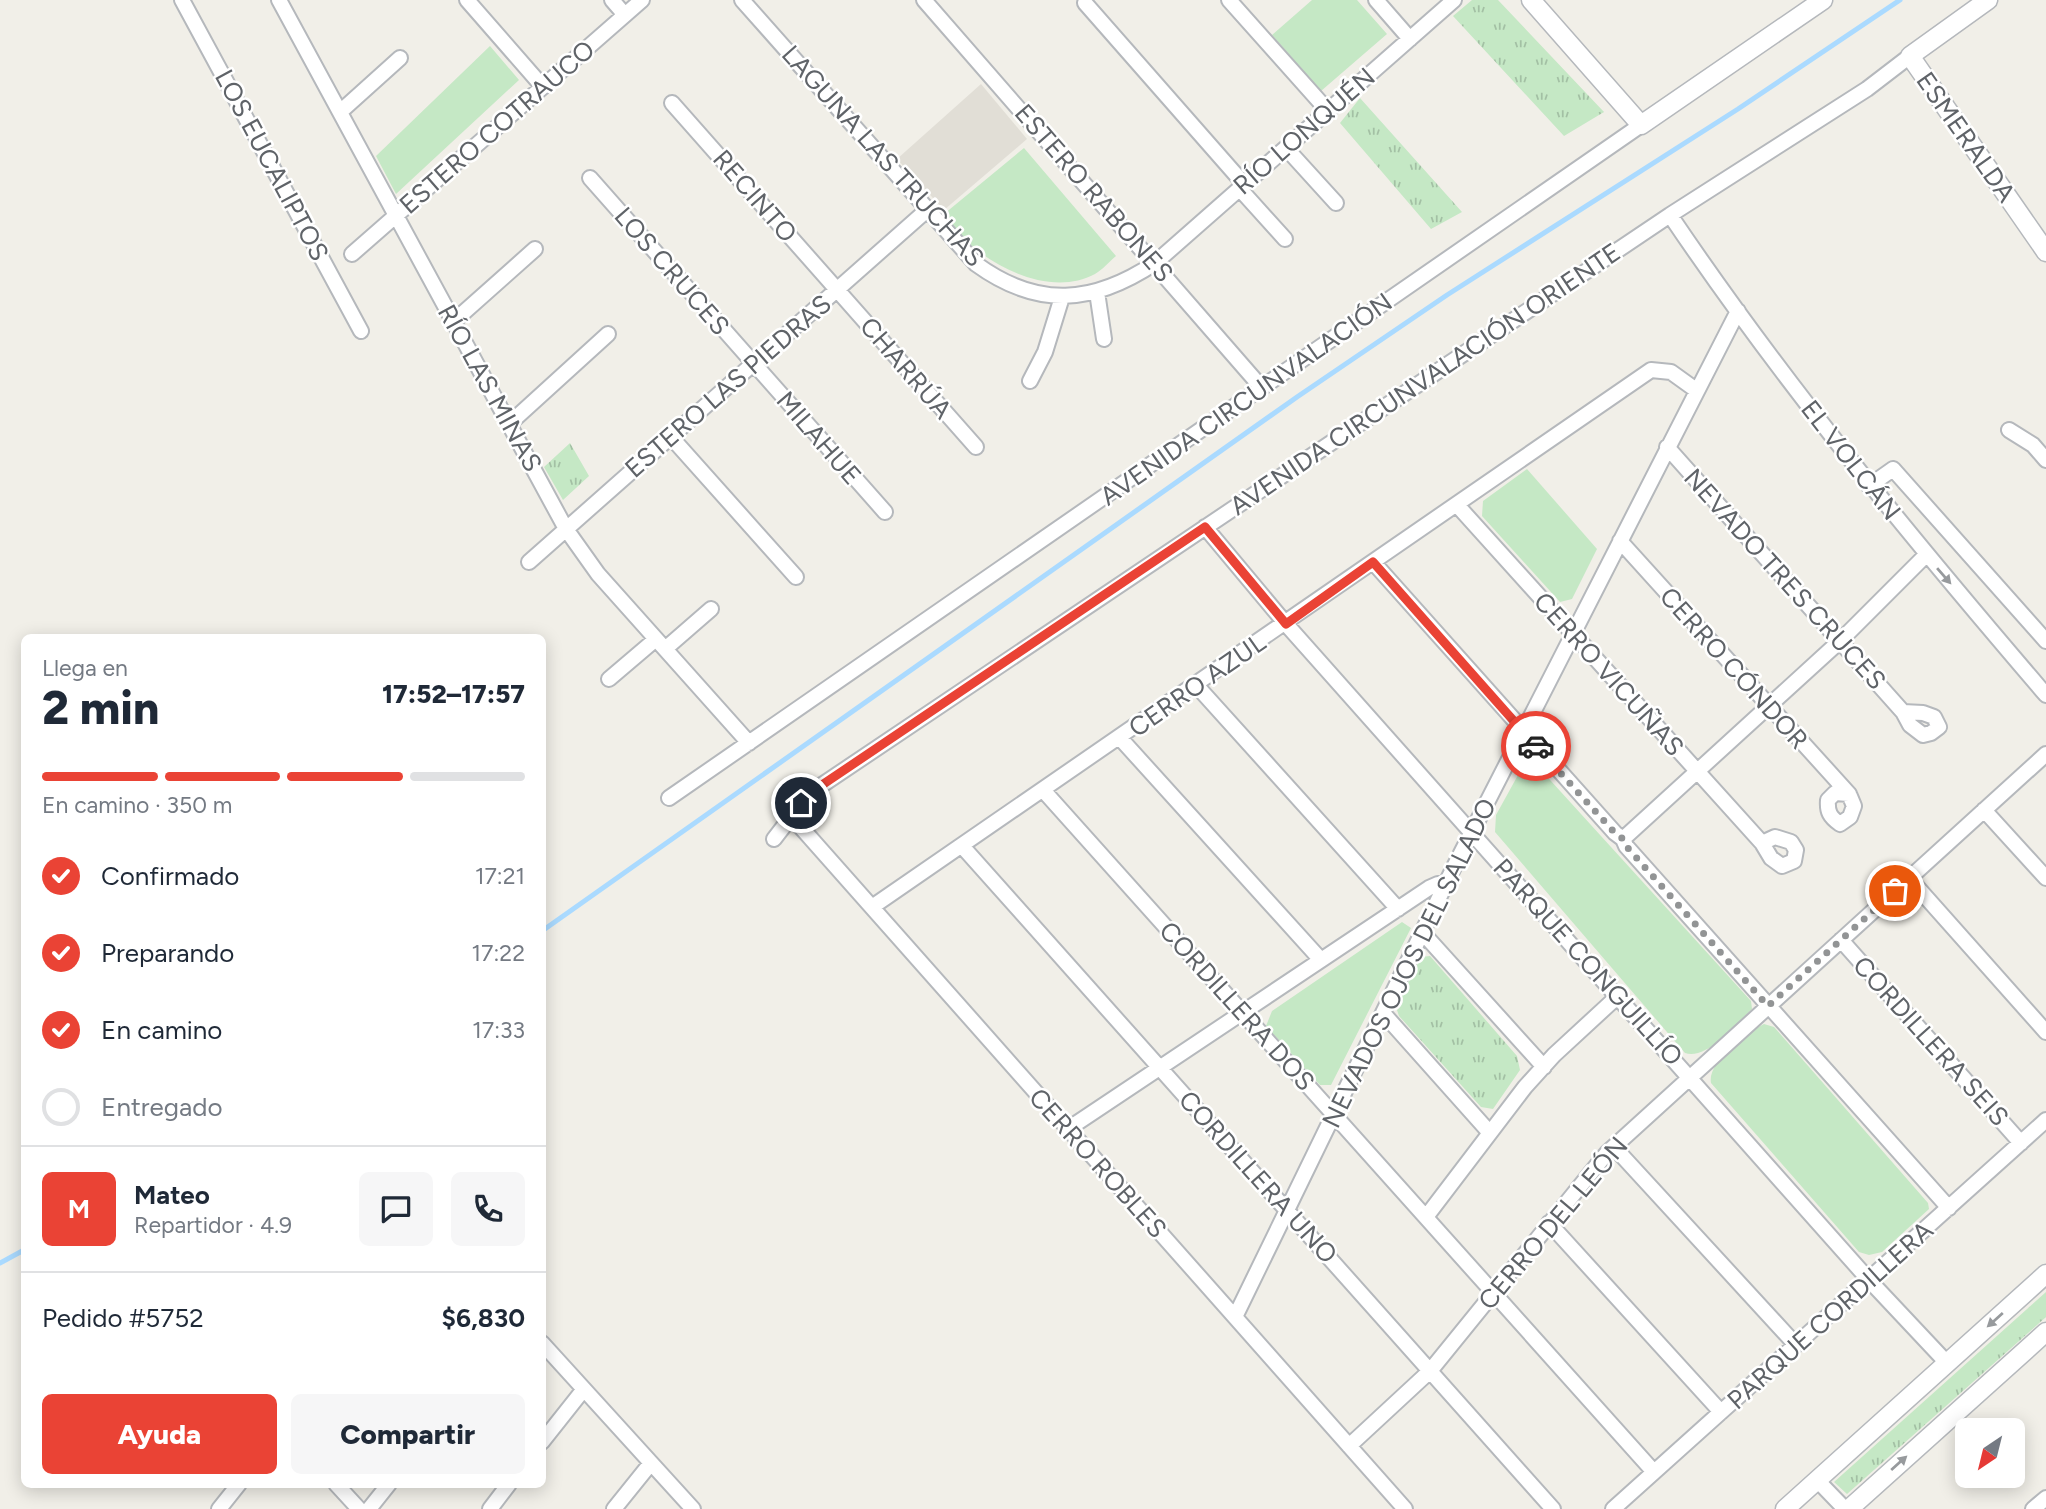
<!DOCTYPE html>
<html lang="es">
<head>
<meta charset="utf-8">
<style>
	:root { --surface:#fff; --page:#f6f6f7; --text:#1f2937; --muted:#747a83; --line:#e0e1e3; --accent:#ea4335 }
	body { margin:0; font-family:Figtree,sans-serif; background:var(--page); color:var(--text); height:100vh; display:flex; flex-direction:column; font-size:26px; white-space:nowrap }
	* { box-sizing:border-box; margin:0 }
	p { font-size:23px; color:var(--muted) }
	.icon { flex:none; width:38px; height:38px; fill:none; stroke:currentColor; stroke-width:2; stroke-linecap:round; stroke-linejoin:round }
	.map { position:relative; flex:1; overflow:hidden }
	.sheet { position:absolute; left:21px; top:634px; width:525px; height:854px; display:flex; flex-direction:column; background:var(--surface); border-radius:10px; box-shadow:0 4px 18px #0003 }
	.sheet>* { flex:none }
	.needle { width:46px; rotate:215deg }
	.controls { position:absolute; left:1955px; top:1418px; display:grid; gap:14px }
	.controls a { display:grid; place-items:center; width:70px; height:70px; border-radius:10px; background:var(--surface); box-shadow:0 4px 18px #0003; font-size:35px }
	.pin { position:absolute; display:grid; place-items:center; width:60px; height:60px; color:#fff; margin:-30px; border:4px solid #fff; border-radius:50%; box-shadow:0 2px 7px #0007 }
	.courier { position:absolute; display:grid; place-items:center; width:70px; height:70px; margin:-35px; border:5px solid #ea4335; border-radius:50%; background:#fff; color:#222; box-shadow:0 2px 9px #0007 }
	.overview em { font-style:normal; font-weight:800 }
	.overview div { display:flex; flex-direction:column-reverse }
	.overview { display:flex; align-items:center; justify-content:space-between; height:119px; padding:0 21px }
	h1 { font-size:46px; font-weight:800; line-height:52px }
	.bar { display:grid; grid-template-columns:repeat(4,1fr); gap:10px 7px; align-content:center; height:84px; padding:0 21px }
	.bar i { height:9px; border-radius:5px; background:var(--line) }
	.bar .on { background:var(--accent) }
	.bar p { grid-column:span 4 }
	.line { display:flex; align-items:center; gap:18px; padding:0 21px; border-top:2px solid var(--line) }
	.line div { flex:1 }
	.round { display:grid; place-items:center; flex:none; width:74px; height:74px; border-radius:10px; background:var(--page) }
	ol { padding:0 21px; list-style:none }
	li { display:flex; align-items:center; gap:21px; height:77px }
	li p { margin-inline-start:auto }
	li .icon { padding:7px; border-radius:50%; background:var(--accent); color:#fff; stroke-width:4 }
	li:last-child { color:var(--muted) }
	li i { width:38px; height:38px; border:4px solid var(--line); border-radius:50% }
	.action { display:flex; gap:14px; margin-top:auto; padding:14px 21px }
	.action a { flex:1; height:80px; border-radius:10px; background:var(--accent); color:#fff; font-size:28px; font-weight:800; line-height:80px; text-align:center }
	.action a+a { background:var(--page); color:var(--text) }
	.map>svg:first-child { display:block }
</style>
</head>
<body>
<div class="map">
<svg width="2046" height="1509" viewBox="0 0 2046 1509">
	<defs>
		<pattern id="grass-tufts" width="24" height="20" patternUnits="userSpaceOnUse" patternTransform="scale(1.75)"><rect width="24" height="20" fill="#c5e8c5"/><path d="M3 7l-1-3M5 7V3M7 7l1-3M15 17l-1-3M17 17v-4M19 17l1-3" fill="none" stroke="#a3c0a4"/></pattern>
	</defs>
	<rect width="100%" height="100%" fill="#f1efe8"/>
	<path fill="#e1ded6" d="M981,84L1027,139L944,210L897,159Z"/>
	<path fill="url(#grass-tufts)" d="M1472,0H1498L1604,112L1564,136L1453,16Z
		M1360,98L1462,212L1431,229L1340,123Z
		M570,443L589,476L563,500L544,467Z
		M1430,956L1517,1056L1520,1070L1493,1109L1481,1107L1399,1016L1396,1007L1421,957Z
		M2046,1292V1317L1847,1494L1834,1482Z"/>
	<path fill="#c5e8c5" d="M1312,0H1357L1387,34L1321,91L1272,35Z
		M490,46L519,80L396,194L376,156Z
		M1024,148L1116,256C1109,262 1102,270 1095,274C1056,295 1004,273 973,247C962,238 953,225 944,214Z
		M1527,469L1597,549L1572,599L1560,602L1482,516L1483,501Z
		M1523,766L1541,770L1751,1001L1752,1009C1736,1024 1708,1060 1685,1053L1495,832L1496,815Z
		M1402,922L1411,928L1331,1085H1320L1266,1026L1272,1011Z
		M1764,1024L1774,1027L1928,1203L1929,1209L1882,1252L1869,1255L1859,1252L1711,1083C1707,1062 1747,1033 1764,1024Z"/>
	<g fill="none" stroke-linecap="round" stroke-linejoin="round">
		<path stroke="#aadaff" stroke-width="5" d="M542,931L1297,397L1447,295L1738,109L1900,0
			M0,1263L24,1250"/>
		<defs>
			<path id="minor" d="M182,0L361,331
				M279,0L566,529L598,574L749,743
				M467,0L543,87
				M612,0L625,15
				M742,0L976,264C1038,309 1093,304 1155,263L1454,0
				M924,0L1262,388
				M1229,0L1328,111
				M1376,0L1410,39
				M1085,3L1244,184
				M672,103L976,447
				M340,112L400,58
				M1286,148L1336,203
				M590,178L885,512
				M1239,188L1285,239
				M1670,215C1784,384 1914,541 2046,695
				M352,254L642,0
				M1097,292L1104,339
				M453,322L535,249
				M1030,381L1045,352L1062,297
				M509,424L608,334
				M2009,430L2033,445L2046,460
				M671,437L796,577
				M1667,447L1903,712L1910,725L1923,735L1931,733L1939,727L1934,717L1923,713L1903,712
				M1869,486L1893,469L2046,641
				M1457,505L1762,843L1771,858L1782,866L1794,861L1796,850L1791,842L1775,837L1762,843
				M1205,527L1286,624L1869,1280L1947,1363
				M1620,541L1849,794L1854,806L1850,817L1840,824C1830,817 1827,812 1828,800L1835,793L1849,794
				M529,562L927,210
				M1373,562L1615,833L1623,839L1626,846L1949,1208
				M665,649L711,609
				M609,679L656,639
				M1196,685L1398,909
				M1120,738L1321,960
				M1043,790L1654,1472
				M669,798L1641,125
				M1984,810L2046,878
				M791,816L1405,1509
				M774,839L801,804L816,789L1670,215L1867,89L1910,56
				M1623,839L1840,641L1926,555
				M962,846L1553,1509
				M1909,878L2046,1032
				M872,907L1651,370L1671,372L1696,390
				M1422,932L1544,1067
				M1841,940L2021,1143
				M1383,1013L1490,1133
				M1068,1129L1429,888L1438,884L1445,885
				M1614,1147L1796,1345
				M1426,1217L1525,1087L1554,1055L1618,996
				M1549,1223L1721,1412
				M1235,1317L1453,869L1738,311
				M542,1343L693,1509
				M542,1442L584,1389
				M1349,1446L1430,1371L1607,1153L2046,754
				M1817,1480L1845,1509
				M336,1484L359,1509
				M219,1509L239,1484
				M369,1509L389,1484
				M490,1509L509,1484
				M614,1509L651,1463
				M1613,1509L2046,1120
				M2033,1509L2046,1498"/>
			<path id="tertiary" d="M1531,0L1641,125L1823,0
				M1988,0L1910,56L2046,252
				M1785,1509L2046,1274
				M1849,1509L2046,1332"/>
		</defs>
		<use href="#minor" stroke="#b5b8bc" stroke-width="18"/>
		<use href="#tertiary" stroke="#b5b8bc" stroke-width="21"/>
		<use href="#minor" stroke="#fff" stroke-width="14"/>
		<use href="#tertiary" stroke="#fff" stroke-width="18"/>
	</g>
	<defs><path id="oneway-solid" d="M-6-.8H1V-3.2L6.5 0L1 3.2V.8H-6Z" transform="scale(1.75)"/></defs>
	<g fill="#979a9d">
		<use href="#oneway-solid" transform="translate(1944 576) rotate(49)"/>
		<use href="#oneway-solid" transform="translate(1995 1320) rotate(138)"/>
		<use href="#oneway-solid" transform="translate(1899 1463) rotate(-42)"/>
	</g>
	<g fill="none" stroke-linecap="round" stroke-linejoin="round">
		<path stroke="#929495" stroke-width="7" stroke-dasharray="0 12.6" d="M1536,746L1615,833L1623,839L1626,846L1768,1006L1895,891"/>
		<path stroke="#ea4335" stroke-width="9" d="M801,803L816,789L1205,527L1286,624L1373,562L1536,746"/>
	</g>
	<g text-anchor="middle" stroke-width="5" stroke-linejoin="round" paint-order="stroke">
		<g font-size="26" fill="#5f6368" stroke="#fff">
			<text transform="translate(497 127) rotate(-41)" y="9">ESTERO COTRAUCO</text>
			<text transform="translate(1304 131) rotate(-41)" y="9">RÍO LONQUÉN</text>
			<text transform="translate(1966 137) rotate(55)" y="9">ESMERALDA</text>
			<text transform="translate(883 156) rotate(48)" y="9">LAGUNA LAS TRUCHAS</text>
			<text transform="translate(272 165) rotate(62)" y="9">LOS EUCALIPTOS</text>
			<text transform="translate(1094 193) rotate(49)" y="9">ESTERO RABONES</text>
			<text transform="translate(755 196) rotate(49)" y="9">RECINTO</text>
			<text transform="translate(672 271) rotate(49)" y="9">LOS CRUCES</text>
			<text transform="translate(906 368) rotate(49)" y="9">CHARRÚA</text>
			<text transform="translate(1425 379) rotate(-34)" y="9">AVENIDA CIRCUNVALACIÓN ORIENTE</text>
			<text transform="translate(728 386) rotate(-41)" y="9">ESTERO LAS PIEDRAS</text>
			<text transform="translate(490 388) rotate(61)" y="9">RÍO LAS MINAS</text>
			<text transform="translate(1246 399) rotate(-35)" y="9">AVENIDA CIRCUNVALACIÓN</text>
			<text transform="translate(819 438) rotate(49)" y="9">MILAHUE</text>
			<text transform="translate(1851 460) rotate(52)" y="9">EL VOLCÁN</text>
			<text transform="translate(1785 579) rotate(48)" y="9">NEVADO TRES CRUCES</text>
			<text transform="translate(1734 668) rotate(48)" y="9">CERRO CÓNDOR</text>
			<text transform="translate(1609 674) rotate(48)" y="9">CERRO VICUÑAS</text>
			<text transform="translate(1197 685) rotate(-35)" y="9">CERRO AZUL</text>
			<text transform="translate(1588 962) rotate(48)" y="9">PARQUE CONGUILLÍO</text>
			<text transform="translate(1409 963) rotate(-64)" y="9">NEVADOS OJOS DEL SALADO</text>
			<text transform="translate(1237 1006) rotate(48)" y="9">CORDILLERA DOS</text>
			<text transform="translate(1931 1041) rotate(48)" y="9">CORDILLERA SEIS</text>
			<text transform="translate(1098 1163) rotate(48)" y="9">CERRO ROBLES</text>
			<text transform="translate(1258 1177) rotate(48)" y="9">CORDILLERA UNO</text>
			<text transform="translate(1553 1223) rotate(-50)" y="9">CERRO DEL LEÓN</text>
			<text transform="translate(1830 1315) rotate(-42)" y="9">PARQUE CORDILLERA</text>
		</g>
	</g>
</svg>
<div class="controls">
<a><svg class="needle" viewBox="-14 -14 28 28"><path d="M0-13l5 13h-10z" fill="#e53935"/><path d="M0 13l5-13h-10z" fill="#747a83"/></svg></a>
</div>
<div class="pin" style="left:1895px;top:891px;background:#ea580c"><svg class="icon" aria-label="bag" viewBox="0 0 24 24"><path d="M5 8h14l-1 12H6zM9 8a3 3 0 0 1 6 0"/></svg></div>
<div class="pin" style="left:801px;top:803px;background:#1f2937"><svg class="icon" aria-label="home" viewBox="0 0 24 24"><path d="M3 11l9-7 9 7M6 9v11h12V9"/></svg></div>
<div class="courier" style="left:1536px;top:746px"><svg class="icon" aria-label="car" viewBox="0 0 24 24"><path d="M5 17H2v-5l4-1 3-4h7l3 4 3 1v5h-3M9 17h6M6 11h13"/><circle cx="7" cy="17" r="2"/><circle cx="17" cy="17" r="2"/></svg></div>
<section class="sheet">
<div class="overview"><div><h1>2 min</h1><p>Llega en</p></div><em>17:52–17:57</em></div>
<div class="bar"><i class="on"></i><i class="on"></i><i class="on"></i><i></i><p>En camino · 350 m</p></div>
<ol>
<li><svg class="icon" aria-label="check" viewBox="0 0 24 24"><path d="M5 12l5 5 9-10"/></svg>Confirmado<p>17:21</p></li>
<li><svg class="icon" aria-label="check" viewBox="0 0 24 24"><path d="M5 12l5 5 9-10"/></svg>Preparando<p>17:22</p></li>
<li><svg class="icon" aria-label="check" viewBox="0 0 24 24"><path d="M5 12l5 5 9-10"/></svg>En camino<p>17:33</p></li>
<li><i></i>Entregado</li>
</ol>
<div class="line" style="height:126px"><b class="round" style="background:var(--accent);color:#fff">M</b><div><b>Mateo</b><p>Repartidor · 4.9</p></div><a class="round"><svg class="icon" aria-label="chat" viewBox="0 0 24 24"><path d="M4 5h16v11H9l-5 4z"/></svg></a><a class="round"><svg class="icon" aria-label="phone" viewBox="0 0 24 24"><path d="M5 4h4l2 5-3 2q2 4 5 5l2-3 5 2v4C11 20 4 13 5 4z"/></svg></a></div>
<div class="line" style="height:91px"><div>Pedido #5752</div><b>$6,830</b></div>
<div class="action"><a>Ayuda</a><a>Compartir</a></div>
</section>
</div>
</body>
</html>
